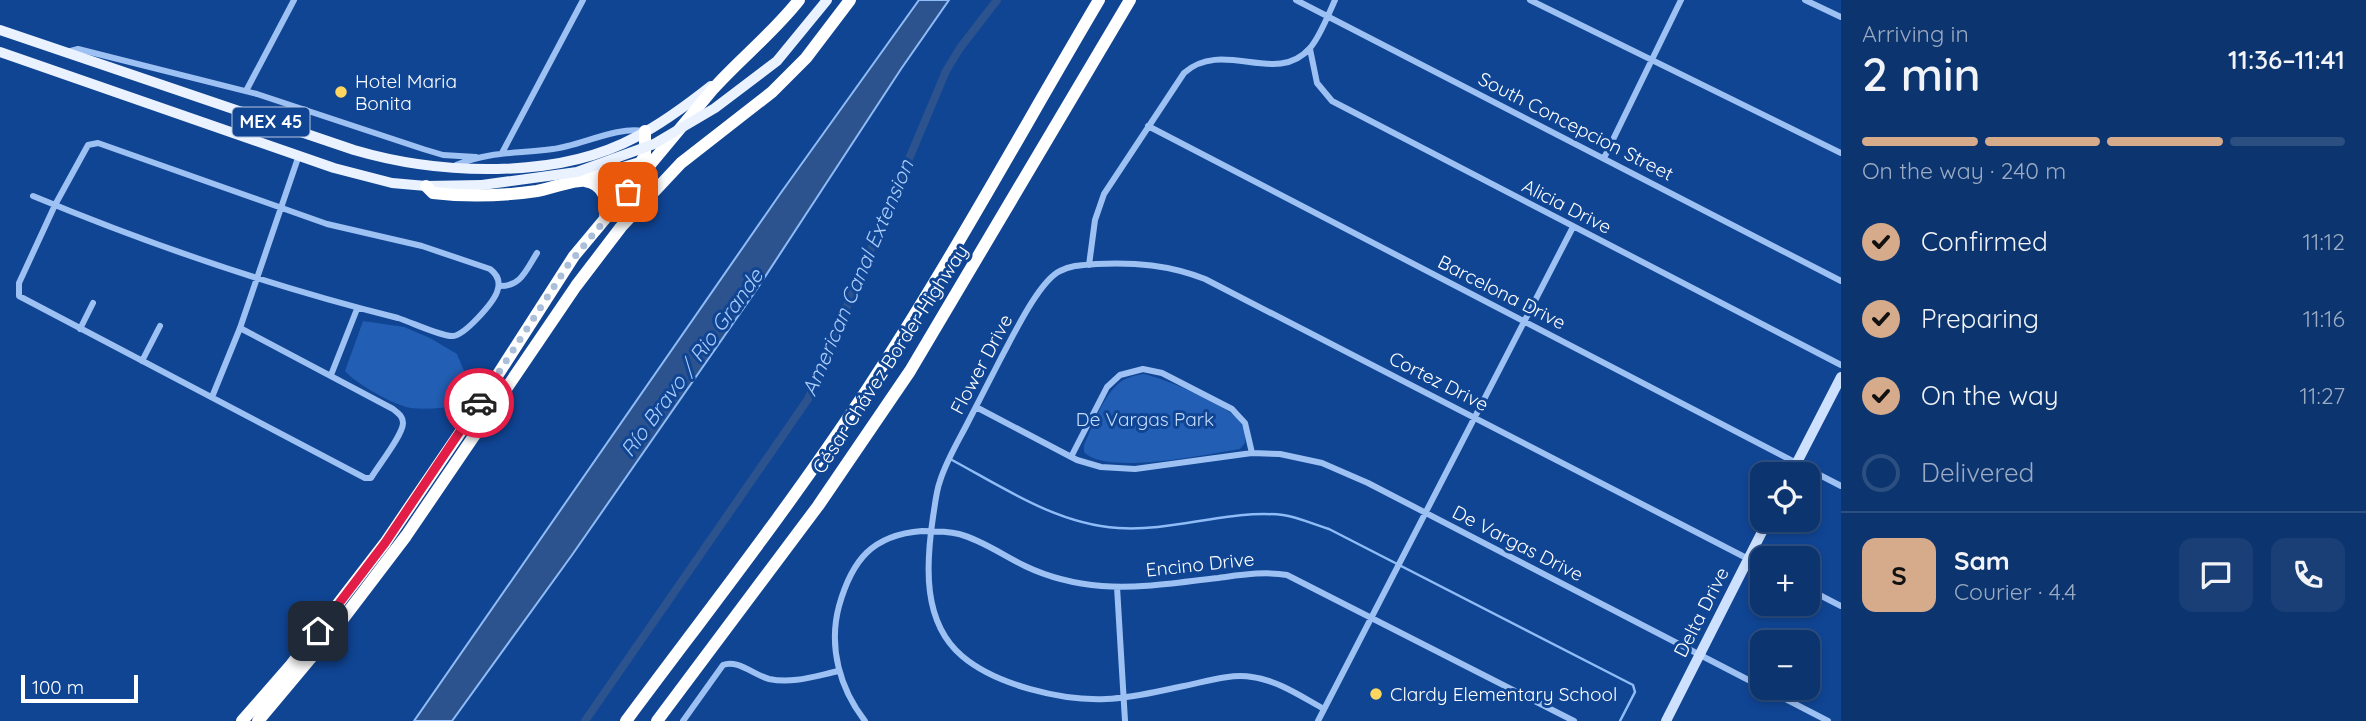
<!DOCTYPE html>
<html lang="en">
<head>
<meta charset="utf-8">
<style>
	:root { --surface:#0c346f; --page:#1a3f77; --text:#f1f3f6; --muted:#9aaac3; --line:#2c4f82; --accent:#d6ab8b }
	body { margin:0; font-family:Quicksand,sans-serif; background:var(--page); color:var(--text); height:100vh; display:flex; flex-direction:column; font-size:26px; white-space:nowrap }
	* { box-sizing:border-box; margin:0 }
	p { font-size:23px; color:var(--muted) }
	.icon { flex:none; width:38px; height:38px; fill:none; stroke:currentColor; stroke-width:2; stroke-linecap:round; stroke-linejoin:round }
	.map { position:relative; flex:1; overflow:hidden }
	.panel { display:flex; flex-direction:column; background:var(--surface); width:525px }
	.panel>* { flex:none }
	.tools { position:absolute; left:1750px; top:462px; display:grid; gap:14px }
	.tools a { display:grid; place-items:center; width:70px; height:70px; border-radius:14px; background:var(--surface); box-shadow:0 4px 10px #0003,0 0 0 2px var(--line); font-size:35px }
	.scale { position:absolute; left:21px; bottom:18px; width:117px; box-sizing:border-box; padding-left:7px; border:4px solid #fff; border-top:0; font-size:19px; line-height:24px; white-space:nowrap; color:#fff; -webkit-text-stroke:5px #104594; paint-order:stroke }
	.pin { position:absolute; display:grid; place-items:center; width:60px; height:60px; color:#fff; margin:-30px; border-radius:14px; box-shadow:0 4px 10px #0006 }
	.courier { position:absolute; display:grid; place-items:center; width:70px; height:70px; margin:-35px; border:5px solid #e11d48; border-radius:50%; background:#fff; color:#222; box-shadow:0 2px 9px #0007 }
	.summary em { font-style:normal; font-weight:600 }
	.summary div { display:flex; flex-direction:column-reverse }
	.summary { display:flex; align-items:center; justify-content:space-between; height:119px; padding:0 21px }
	h1 { font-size:46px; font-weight:600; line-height:52px }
	.bar { display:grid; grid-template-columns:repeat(4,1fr); gap:10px 7px; align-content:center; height:84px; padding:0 21px }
	.bar i { height:9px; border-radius:5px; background:var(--line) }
	.bar .on { background:var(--accent) }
	.bar p { grid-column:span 4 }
	.line { display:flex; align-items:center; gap:18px; padding:0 21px; border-top:2px solid var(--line) }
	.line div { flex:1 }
	.round { display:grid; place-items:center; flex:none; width:74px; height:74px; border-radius:14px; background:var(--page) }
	ol { padding:0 21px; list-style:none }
	li { display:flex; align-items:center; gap:21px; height:77px }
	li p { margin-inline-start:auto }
	li .icon { padding:7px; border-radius:50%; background:var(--accent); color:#111; stroke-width:4 }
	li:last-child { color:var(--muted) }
	li i { width:38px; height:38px; border:4px solid var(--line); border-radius:50% }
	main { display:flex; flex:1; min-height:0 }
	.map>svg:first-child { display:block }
</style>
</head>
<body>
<main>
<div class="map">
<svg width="1841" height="721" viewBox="0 0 1841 721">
	<rect width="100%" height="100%" fill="#104594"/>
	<path fill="#225eb3" d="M363,321L404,327L430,338L457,354L472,390L461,407C445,407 427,410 411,408C395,406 355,383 345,371Z
		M1143,374C1162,377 1224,404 1237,418C1243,425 1246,433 1245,443L1240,449C1208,454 1106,476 1084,452V445C1093,426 1101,400 1117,385C1124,378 1133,376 1143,374Z"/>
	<path fill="#2d538e" stroke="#8fbcf7" stroke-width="2" d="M919,0H949L901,69L757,289L572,555L452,721H414L780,194Z"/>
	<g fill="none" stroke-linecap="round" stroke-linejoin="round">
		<path stroke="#8fbcf7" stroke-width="2.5" d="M952,460C1004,488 1057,524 1118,528C1173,532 1228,509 1283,515C1298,517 1315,525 1329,529L1633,685L1635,692L1620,721"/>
		<path stroke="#2d538e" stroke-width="8" d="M585,721L808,399L946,71L960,48L997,0"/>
		<path stroke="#9ec1f3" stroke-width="6" d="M1296,0L1841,281
			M1530,0L1841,153
			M1805,0L1841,17
			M1310,49L1317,83L1332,101L1841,365
			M67,52L78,49L257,94L423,149L443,155L476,157
			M246,91L294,0
			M1148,126L1841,486
			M502,153L583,0
			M1604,158L1681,0
			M456,165C491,151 517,154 553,149C579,146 618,126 643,131
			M33,196C151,245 274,287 398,318C411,322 442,337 453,336C465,335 493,303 497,292C501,282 498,275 490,269L422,246L327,224L98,143L88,145L55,205L19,283V296L365,478H371C378,466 403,435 403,423C403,416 398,413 393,409L240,328
			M1089,265L1095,220L1104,194L1184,73C1223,38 1276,87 1310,48C1320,37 1329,13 1335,0
			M499,286C521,287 526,270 537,253
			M80,329L93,303
			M142,361L160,326
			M331,375L357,309
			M212,397L240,328L299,155
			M976,407L1077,460L1101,467L1135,469L1252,453L1280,454L1322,463L1368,483L1762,687
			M1071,457L1107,387L1120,375L1143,369L1162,373L1232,409L1245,423L1252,453
			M1117,587L1125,721
			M1808,589L1841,606
			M1764,688L1828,721
			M1324,709C1302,697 1277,680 1252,677C1229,673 1202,683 1179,687C1155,692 1131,698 1106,699C1062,701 996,685 962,656C922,622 926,564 933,517C935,505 936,492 940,481C946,462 956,445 965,428C977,405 989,381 1001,358C1013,336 1039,281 1060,271C1071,265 1084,265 1096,264C1135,262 1169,265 1205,279L1762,566
			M683,721L723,665C737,659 754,675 769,679C793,684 815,676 839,671
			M865,721C840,689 828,647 839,606C852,560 872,535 922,531C934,531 947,531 959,534C982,540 1004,556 1025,566C1048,577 1077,584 1102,586C1141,589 1180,582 1218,578C1241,575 1264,571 1287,575L1574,721
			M1318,721L1573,227"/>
		<path stroke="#cde0fd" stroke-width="10" d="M1791,474L1841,377
			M1666,721L1768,520"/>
		<path stroke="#eaf2ff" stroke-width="10" d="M0,30L354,150C439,175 557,180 636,137C663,123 687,105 711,86
			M0,52L334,168L392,183L426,186L482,185"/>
		<path stroke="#fff" stroke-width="12" d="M583,180L640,163L645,156V131
			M426,186L433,193C467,197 503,196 537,191C548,189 577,179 585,181C605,184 608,202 605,218
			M242,721L291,665L385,543L470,418L574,256L713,89C741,58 773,33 799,0
			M258,721L336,628L406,536L576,286L621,227L681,163L772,92L806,58L850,0
			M626,721C707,612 791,505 866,391C949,265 1022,130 1099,0
			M657,721L818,506L910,371L1130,0"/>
		<path stroke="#eaf2ff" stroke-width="10" d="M482,185L577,172L654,144L715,108L777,61L827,0"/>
	</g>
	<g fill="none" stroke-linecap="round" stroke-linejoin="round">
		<path stroke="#abbeda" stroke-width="7" stroke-dasharray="0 12.6" d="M479,403L568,265L628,192"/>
		<path stroke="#e11d48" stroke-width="9" d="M318,631L385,543L479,403"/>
	</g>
	<g fill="#ffd760" stroke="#104594" stroke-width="2.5">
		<circle cx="341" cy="92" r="7"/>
		<circle cx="1376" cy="694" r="7"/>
	</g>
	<g text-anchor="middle" stroke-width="6" stroke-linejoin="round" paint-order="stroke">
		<rect fill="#104594" stroke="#b7c7df" stroke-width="2" x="232.5" y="107.5" width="77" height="29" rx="5"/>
		<g font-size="18" font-weight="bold" fill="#fff">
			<text x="271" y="128">MEX 45</text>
		</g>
		<g font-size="19" fill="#fff" stroke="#104594" text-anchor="start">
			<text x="355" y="88">Hotel Maria<tspan x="355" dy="22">Bonita</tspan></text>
			<text x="1390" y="701">Clardy Elementary School</text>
		</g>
		<g font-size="19" fill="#fff" stroke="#104594">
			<text transform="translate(1576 126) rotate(27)" y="7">South Concepcion Street</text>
			<text transform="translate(1567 206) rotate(27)" y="7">Alicia Drive</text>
			<text transform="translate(1502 292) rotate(27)" y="7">Barcelona Drive</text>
			<text transform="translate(890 359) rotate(-57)" y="7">César Chávez Border Highway</text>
			<text transform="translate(981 364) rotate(-62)" y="7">Flower Drive</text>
			<text transform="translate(1439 381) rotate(27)" y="7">Cortez Drive</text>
			<text transform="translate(1518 543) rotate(27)" y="7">De Vargas Drive</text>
			<text transform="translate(1200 564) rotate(-6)" y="7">Encino Drive</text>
			<text transform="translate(1701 612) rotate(-63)" y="7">Delta Drive</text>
		</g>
		<g font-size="19" fill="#c6ddfe" stroke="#104594">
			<text x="1145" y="426">De Vargas Park</text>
		</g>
		<g font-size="21" font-style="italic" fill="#aaccfa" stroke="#104594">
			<text transform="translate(858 278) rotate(-67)" y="7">American Canal Extension</text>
			<text transform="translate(692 363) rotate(-54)" y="7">Río Bravo / Rio Grande</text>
		</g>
	</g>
</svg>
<div class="tools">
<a><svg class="icon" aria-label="locate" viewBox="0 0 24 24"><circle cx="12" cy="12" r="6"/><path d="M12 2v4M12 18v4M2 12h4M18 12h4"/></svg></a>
<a>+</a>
<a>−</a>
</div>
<div class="scale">100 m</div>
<div class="pin" style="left:628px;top:192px;background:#ea580c"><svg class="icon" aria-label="bag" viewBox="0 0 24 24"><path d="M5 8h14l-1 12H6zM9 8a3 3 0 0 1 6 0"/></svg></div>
<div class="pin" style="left:318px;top:631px;background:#1f2937"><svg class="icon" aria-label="home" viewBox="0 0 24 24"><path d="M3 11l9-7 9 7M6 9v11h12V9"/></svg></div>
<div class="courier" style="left:479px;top:403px"><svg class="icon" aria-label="car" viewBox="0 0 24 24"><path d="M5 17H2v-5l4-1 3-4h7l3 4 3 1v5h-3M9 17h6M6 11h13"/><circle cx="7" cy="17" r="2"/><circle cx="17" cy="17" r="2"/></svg></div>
</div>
<section class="panel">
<div class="summary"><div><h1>2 min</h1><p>Arriving in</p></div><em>11:36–11:41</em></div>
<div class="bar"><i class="on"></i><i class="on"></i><i class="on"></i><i></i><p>On the way · 240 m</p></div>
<ol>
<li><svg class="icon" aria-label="check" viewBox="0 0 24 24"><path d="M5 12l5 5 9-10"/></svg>Confirmed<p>11:12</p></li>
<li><svg class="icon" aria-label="check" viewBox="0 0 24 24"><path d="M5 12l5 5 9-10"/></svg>Preparing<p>11:16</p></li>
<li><svg class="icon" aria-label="check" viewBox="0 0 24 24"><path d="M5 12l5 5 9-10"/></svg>On the way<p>11:27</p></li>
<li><i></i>Delivered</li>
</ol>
<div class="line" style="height:126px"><b class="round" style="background:var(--accent);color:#111">S</b><div><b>Sam</b><p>Courier · 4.4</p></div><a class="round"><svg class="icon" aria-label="chat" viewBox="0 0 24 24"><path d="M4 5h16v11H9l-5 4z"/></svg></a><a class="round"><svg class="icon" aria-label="phone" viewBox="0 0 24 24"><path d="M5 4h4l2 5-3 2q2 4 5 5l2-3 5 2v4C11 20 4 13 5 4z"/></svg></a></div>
</section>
</main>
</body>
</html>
